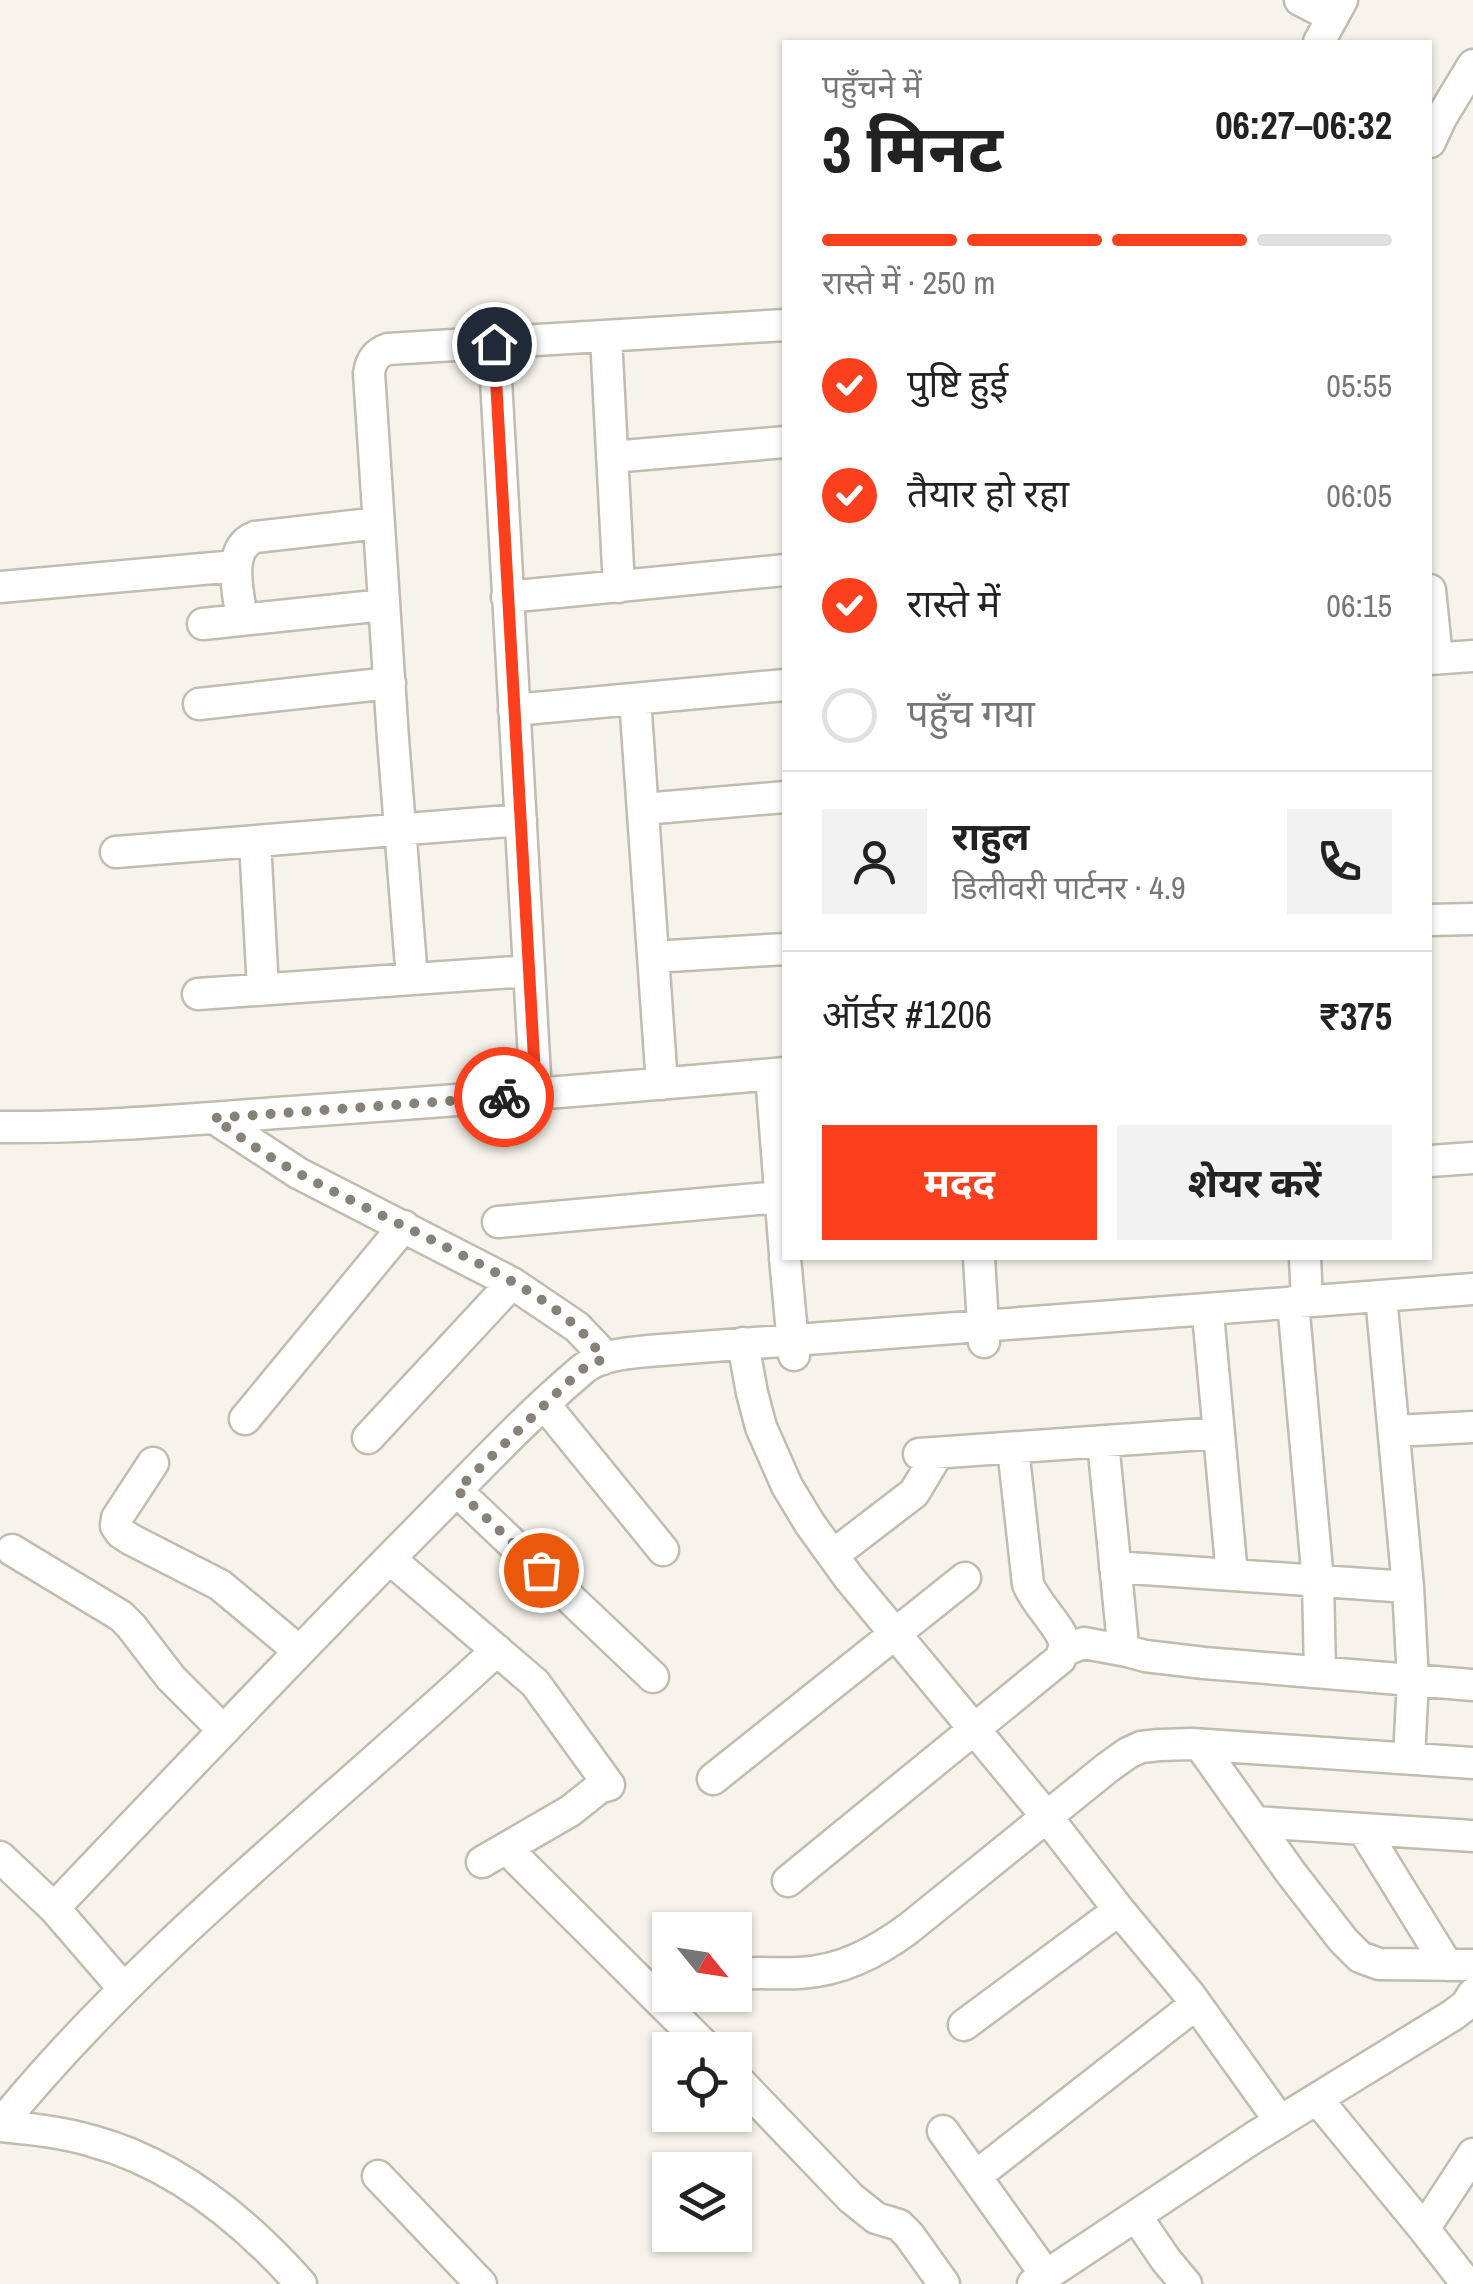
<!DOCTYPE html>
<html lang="hi">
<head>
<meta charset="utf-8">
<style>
	:root { --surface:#fff; --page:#f2f2f2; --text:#222; --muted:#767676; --line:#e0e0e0; --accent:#fc3f1d }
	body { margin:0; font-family:"Archivo Narrow","Noto Sans Devanagari",sans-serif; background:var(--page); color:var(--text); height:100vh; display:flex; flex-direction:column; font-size:38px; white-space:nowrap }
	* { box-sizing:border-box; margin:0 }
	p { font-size:32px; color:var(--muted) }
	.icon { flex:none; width:55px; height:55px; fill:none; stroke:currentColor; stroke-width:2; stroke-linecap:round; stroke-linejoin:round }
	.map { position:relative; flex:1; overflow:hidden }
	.details { position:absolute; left:782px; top:40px; width:650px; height:1220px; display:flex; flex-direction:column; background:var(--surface); border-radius:0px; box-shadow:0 2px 8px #0004 }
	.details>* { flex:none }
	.needle { width:65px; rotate:120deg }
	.buttons { position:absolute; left:652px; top:1912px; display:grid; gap:20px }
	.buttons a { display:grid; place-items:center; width:100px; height:100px; border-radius:0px; background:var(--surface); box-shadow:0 2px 8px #0004; font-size:50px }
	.pin { position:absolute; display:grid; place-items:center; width:85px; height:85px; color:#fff; margin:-42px; border:5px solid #fff; border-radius:50%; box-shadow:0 2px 10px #0007 }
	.courier { position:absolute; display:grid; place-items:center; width:100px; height:100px; margin:-50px; border:8px solid #fc3f1d; border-radius:50%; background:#fff; color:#222; box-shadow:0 2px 12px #0007 }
	.summary em { font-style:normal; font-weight:700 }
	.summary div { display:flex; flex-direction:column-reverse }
	.summary { display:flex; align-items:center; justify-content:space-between; height:170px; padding:0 40px }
	h1 { font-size:65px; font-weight:700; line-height:75px }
	.bar { display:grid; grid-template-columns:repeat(4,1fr); gap:15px 10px; align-content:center; height:120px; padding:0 40px }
	.bar i { height:12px; border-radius:8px; background:var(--line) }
	.bar .active { background:var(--accent) }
	.bar p { grid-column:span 4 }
	.line { display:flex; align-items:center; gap:25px; padding:0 40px; border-top:2px solid var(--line) }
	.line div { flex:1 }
	.round { display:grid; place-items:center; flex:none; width:105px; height:105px; border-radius:0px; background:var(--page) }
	ol { padding:0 40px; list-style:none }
	li { display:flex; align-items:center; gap:30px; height:110px }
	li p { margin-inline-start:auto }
	li .icon { padding:10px; border-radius:50%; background:var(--accent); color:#fff; stroke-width:4 }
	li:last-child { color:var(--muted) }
	li i { width:55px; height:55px; border:5px solid var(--line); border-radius:50% }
	.action { display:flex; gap:20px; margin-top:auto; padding:20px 40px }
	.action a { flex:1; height:115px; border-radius:0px; background:var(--accent); color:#fff; font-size:40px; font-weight:700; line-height:115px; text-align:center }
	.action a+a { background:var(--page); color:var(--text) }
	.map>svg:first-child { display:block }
</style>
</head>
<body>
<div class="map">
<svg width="1473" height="2284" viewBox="0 0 1473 2284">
	<rect width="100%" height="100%" fill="#f6f3ec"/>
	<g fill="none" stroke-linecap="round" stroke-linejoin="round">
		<defs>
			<path id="minor" d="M1300,0L1333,17
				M1319,42L1342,0
				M1430,142L1441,118L1473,65
				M606,337L619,587
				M494,344L536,1094
				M612,457L785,442
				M0,587L236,566
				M1430,590L1437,658
				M507,597L785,570
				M242,620C239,594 225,549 255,537L379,523
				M203,624L384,605
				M1430,659L1473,656
				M635,699L662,1084
				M199,704L390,683
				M514,710L785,685
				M643,809L785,797
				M255,842L263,989
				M116,852L521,820
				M1430,920L1473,919
				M653,957L785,949
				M412,979L393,739L369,373C371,360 376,353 388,349L785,325
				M198,994L529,971
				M771,1075L785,1254
				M214,1118L298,1173L512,1283L577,1327L597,1348L603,1359
				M0,1127C102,1128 204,1118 305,1111C465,1100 625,1087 785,1073
				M1430,1161L1473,1158
				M498,1222L780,1197
				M785,1258L794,1355
				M979,1258L984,1342
				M1305,1258L1307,1301
				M1381,1296L1408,1587L1413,1680L1409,1758
				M1293,1302L1318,1581L1320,1672
				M1209,1325L1232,1575
				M743,1343L752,1393L761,1427L787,1486L810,1524L849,1578L1047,1817L1119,1910L1189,1994L1280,2121
				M545,1405L663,1550
				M245,1419L404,1226
				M1395,1431L1473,1427
				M368,1438L512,1283
				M1103,1442L1123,1644L1127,1651L1145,1656L1204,1663L1473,1685
				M919,1454L1219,1433
				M153,1463L117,1518L116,1526L121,1533L132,1540L220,1585L299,1651
				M457,1491L653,1677
				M12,1550L121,1616L131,1626L171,1678L223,1730
				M833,1555L914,1493L938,1453
				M390,1559L535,1683L609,1785L599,1788L570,1811L482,1862
				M1115,1567L1408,1587
				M1063,1651L1084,1643L1127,1651
				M1200,1745L1291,1873L1343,1940L1360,1957L1379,1964L1473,1965
				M713,1779L965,1578
				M1255,1822L1473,1836
				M1363,1829L1447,1965
				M0,1857L54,1908L124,1989
				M517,1859L709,2050
				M788,1881L1060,1659C1063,1652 1065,1650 1064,1642C1061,1627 1035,1603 1028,1584L1013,1448
				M54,1908C170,1786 285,1665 403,1545C462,1486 519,1423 583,1369C600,1355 628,1353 648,1351L1473,1289
				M735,1974C756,1972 778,1974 799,1973C841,1971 875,1953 908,1929L1107,1768L1128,1753L1141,1747L1159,1745L1192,1744L1473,1763
				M964,2025L1119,1910
				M735,2077L851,2198L876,2218L899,2225L909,2235L944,2284
				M1317,2099L1424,2229L1467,2284
				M0,2125C145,1947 330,1806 497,1650
				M0,2126C31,2129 62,2132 92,2141C174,2163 245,2221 301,2284
				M943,2131L1046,2275
				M378,2176L481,2284
				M976,2176L1196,2004
				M1136,2216L1166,2260L1186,2284
				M1424,2229L1473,2154
				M1033,2284L1253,2138L1453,2015L1466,2005L1473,1994"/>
		</defs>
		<use href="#minor" stroke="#c2bbae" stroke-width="35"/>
		<use href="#minor" stroke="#fff" stroke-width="30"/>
	</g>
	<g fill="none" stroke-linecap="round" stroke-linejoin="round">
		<path stroke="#878178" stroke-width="10" stroke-dasharray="0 18" d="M504,1097L214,1118C241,1138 268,1157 298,1173C345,1198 394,1221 442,1245C495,1272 572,1307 603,1359L584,1368L562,1388L457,1490L541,1570"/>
		<path stroke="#fc3f1d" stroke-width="12" d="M494,344L536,1094L504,1097"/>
	</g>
</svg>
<div class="buttons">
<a><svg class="needle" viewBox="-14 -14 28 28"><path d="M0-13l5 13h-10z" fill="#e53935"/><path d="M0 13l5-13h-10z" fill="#767676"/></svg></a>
<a><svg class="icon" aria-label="locate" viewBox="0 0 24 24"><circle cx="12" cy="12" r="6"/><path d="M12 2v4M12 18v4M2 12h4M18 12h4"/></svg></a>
<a><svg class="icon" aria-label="layers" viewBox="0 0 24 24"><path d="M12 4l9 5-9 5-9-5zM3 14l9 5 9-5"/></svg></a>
</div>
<div class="pin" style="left:541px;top:1570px;background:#ea580c"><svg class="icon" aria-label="bag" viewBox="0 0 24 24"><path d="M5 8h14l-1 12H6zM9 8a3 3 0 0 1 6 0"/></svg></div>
<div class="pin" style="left:494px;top:344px;background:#1f2937"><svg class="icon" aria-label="home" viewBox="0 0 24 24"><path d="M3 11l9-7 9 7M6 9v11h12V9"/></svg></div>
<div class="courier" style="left:504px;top:1097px"><svg class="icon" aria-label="bike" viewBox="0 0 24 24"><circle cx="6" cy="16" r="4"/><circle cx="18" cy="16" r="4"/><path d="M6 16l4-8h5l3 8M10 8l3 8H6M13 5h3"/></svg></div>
<section class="details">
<div class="summary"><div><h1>3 मिनट</h1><p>पहुँचने में</p></div><em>06:27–06:32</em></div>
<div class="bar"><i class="active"></i><i class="active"></i><i class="active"></i><i></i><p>रास्ते में · 250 m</p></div>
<ol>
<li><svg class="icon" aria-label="check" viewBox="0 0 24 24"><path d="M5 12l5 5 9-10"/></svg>पुष्टि हुई<p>05:55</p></li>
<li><svg class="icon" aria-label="check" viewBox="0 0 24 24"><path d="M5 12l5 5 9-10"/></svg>तैयार हो रहा<p>06:05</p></li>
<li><svg class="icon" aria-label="check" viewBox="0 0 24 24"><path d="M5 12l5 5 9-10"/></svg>रास्ते में<p>06:15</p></li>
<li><i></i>पहुँच गया</li>
</ol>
<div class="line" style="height:180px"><a class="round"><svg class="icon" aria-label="person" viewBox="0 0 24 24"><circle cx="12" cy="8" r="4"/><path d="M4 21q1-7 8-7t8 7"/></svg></a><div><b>राहुल</b><p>डिलीवरी पार्टनर · 4.9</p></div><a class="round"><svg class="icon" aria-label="phone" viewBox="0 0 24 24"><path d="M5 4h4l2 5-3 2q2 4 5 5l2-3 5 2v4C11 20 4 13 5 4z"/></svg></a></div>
<div class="line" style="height:130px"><div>ऑर्डर #1206</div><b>₹375</b></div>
<div class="action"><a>मदद</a><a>शेयर करें</a></div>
</section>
</div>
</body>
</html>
